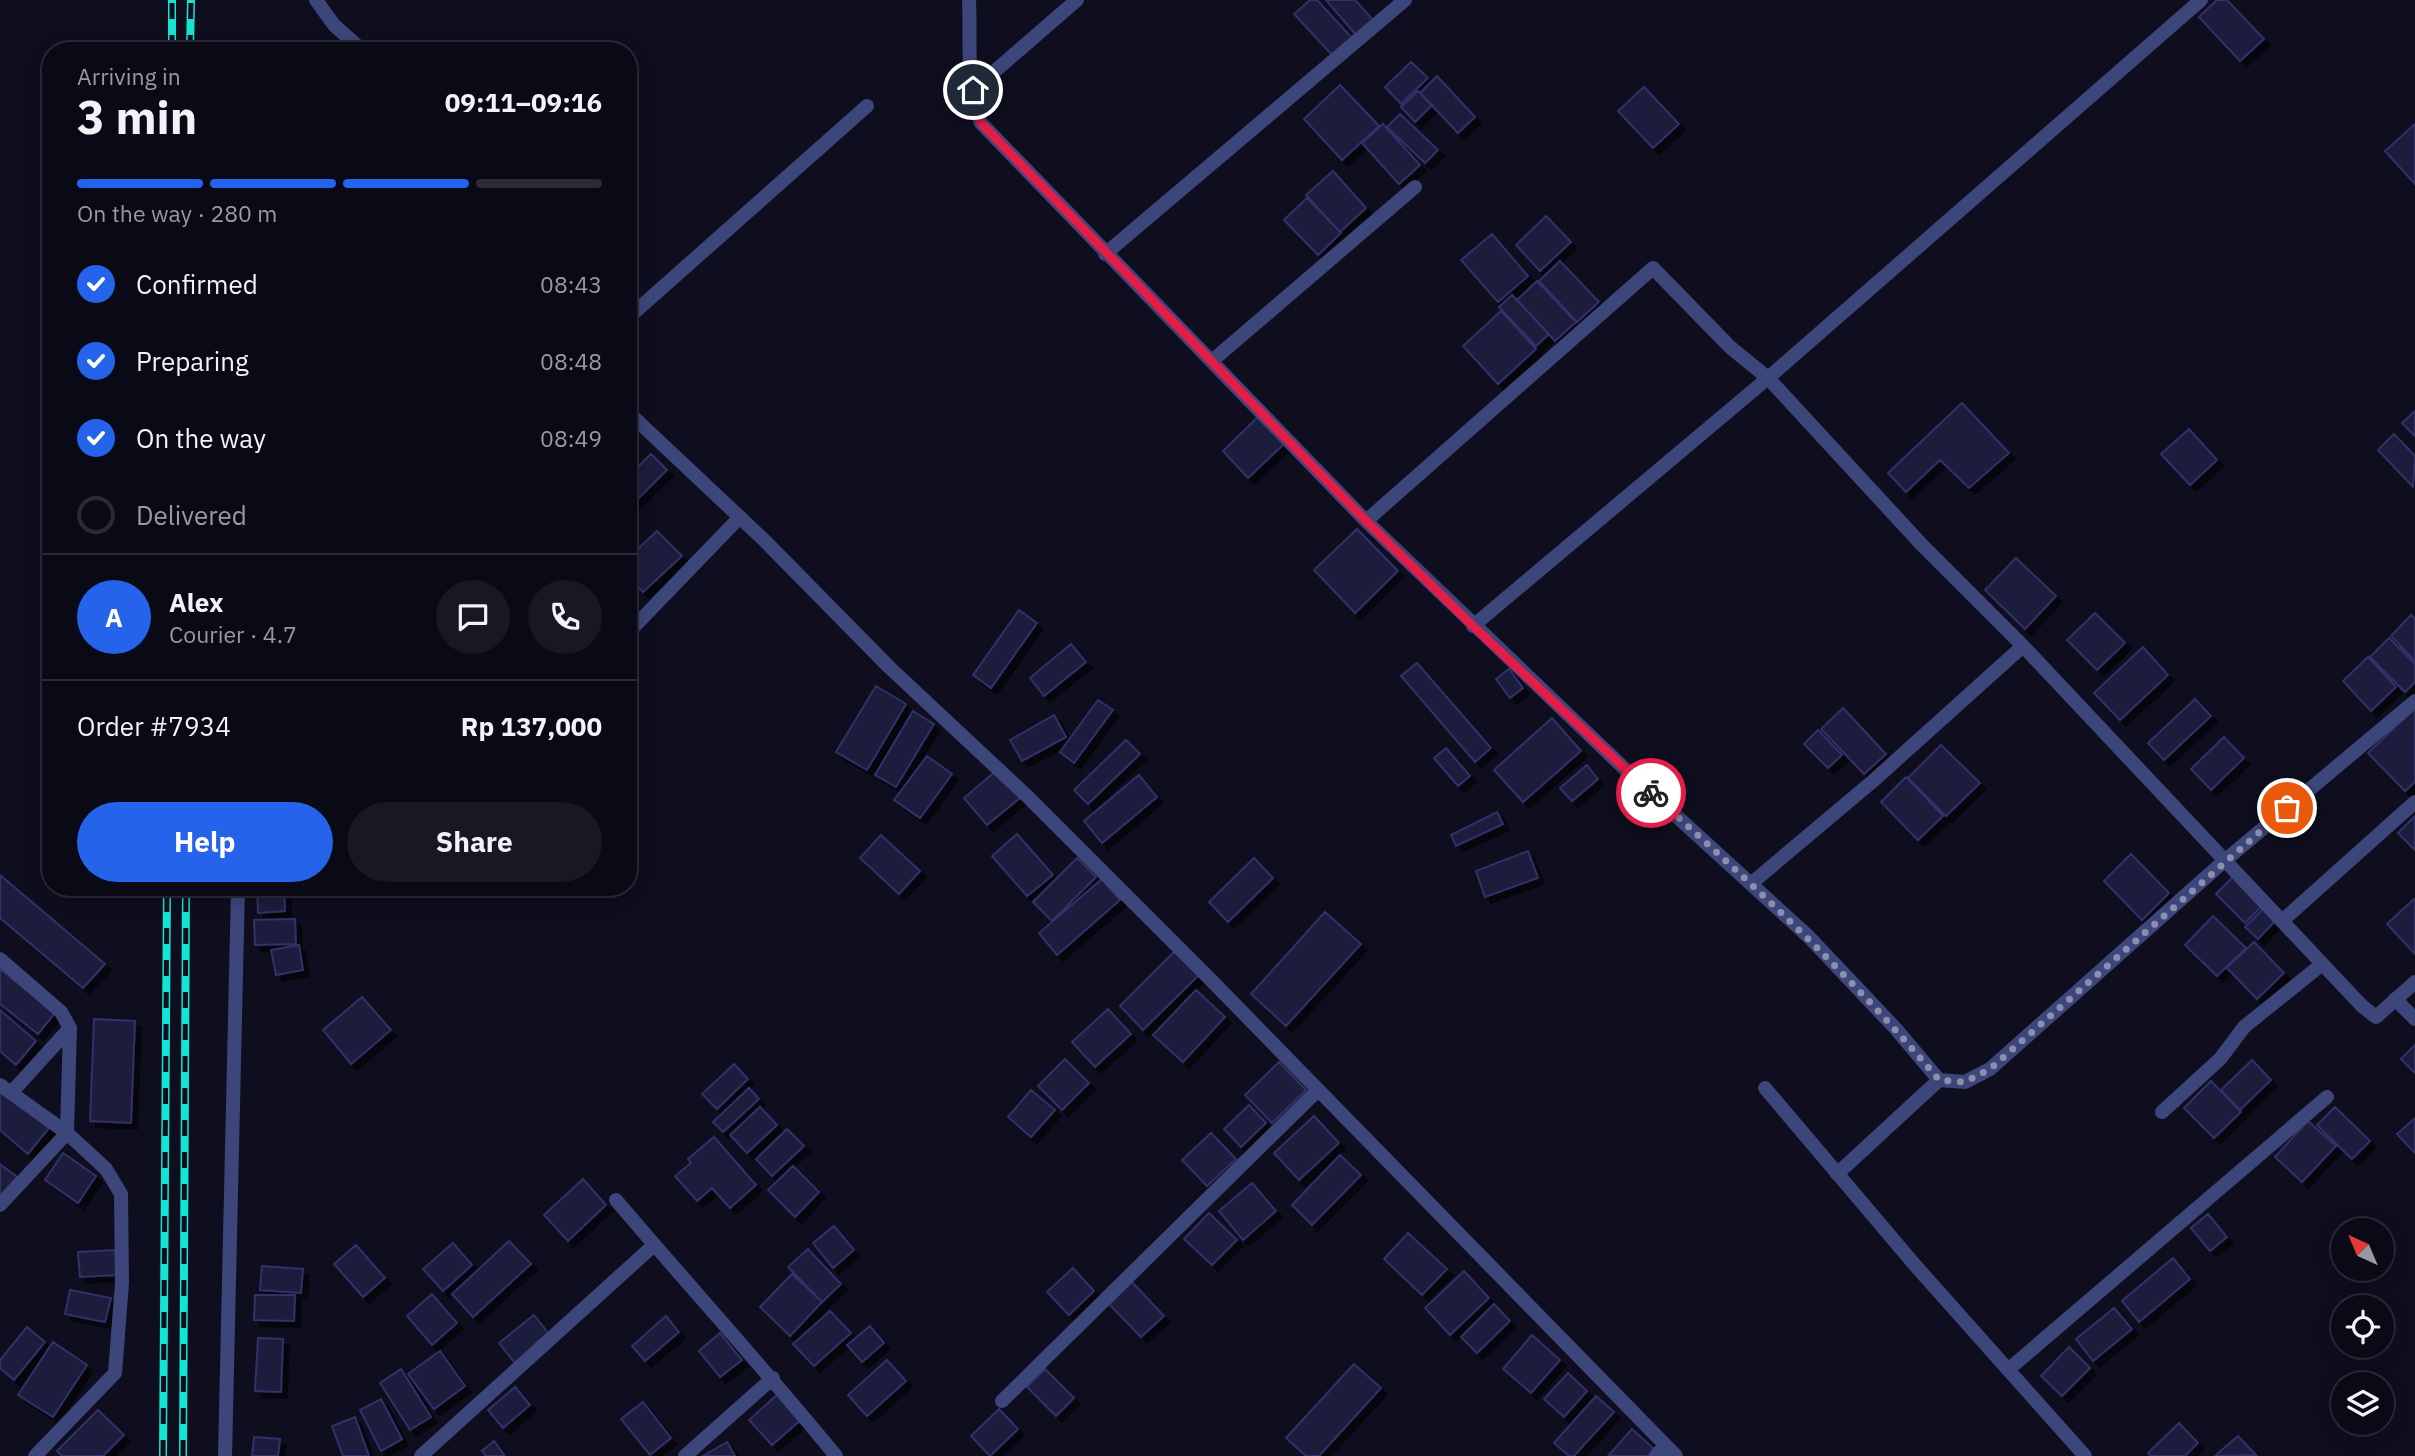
<!DOCTYPE html>
<html lang="en">
<head>
<meta charset="utf-8">
<style>
	:root { --surface:#0a0a17; --page:#181824; --text:#f1f3f6; --muted:#999aa1; --line:#2a2b36; --accent:#2563eb }
	body { margin:0; font-family:"IBM Plex Sans",sans-serif; background:var(--page); color:var(--text); height:100vh; display:flex; flex-direction:column; font-size:26px; white-space:nowrap }
	* { box-sizing:border-box; margin:0 }
	p { font-size:23px; color:var(--muted) }
	.icon { flex:none; width:38px; height:38px; fill:none; stroke:currentColor; stroke-width:2; stroke-linecap:round; stroke-linejoin:round }
	.map { position:relative; flex:1; overflow:hidden }
	.details { position:absolute; left:42px; top:42px; width:595px; height:854px; display:flex; flex-direction:column; background:var(--surface); border-radius:28px; box-shadow:0 4px 18px #0003,0 0 0 2px var(--line) }
	.details>* { flex:none }
	.needle { width:46px; rotate:316deg }
	.controls { position:absolute; left:2331px; top:1218px; display:grid; gap:14px }
	.controls a { display:grid; place-items:center; width:63px; height:63px; border-radius:50%; background:var(--surface); box-shadow:0 4px 18px #0003,0 0 0 2px var(--line); font-size:35px }
	.pin { position:absolute; display:grid; place-items:center; width:60px; height:60px; color:#fff; margin:-30px; border:4px solid #fff; border-radius:50%; box-shadow:0 2px 7px #0007 }
	.courier { position:absolute; display:grid; place-items:center; width:70px; height:70px; margin:-35px; border:5px solid #e11d48; border-radius:50%; background:#fff; color:#222; box-shadow:0 2px 9px #0007 }
	.headline em { font-style:normal; font-weight:700 }
	.headline div { display:flex; flex-direction:column-reverse }
	.headline { display:flex; align-items:center; justify-content:space-between; height:119px; padding:0 35px }
	h1 { font-size:46px; font-weight:700; line-height:52px }
	.bar { display:grid; grid-template-columns:repeat(4,1fr); gap:10px 7px; align-content:center; height:84px; padding:0 35px }
	.bar i { height:9px; border-radius:5px; background:var(--line) }
	.bar .current { background:var(--accent) }
	.bar p { grid-column:span 4 }
	.line { display:flex; align-items:center; gap:18px; padding:0 35px; border-top:2px solid var(--line) }
	.line div { flex:1 }
	.round { display:grid; place-items:center; flex:none; width:74px; height:74px; border-radius:37px; background:var(--page) }
	ol { padding:0 35px; list-style:none }
	li { display:flex; align-items:center; gap:21px; height:77px }
	li p { margin-inline-start:auto }
	li .icon { padding:7px; border-radius:50%; background:var(--accent); color:#fff; stroke-width:4 }
	li:last-child { color:var(--muted) }
	li i { width:38px; height:38px; border:4px solid var(--line); border-radius:50% }
	.button { display:flex; gap:14px; margin-top:auto; padding:14px 35px }
	.button a { flex:1; height:80px; border-radius:42px; background:var(--accent); color:#fff; font-size:28px; font-weight:700; line-height:80px; text-align:center }
	.button a+a { background:var(--page); color:var(--text) }
	.map>svg:first-child { display:block }
</style>
</head>
<body>
<div class="map">
<svg width="2415" height="1456" viewBox="0 0 2415 1456">
	<defs>
		<filter id="shadow"><feDropShadow dx="6" dy="6" stdDeviation="0" flood-color="#0009"/></filter>
	</defs>
	<rect width="100%" height="100%" fill="#0e0e1f"/>
	<path fill="#1d1c3e" stroke="#313068" stroke-width="2" filter="url(#shadow)" d="M1310,0H1317L1352,38L1333,56L1294,14Z
		M1326,0H1355L1373,20L1356,35Z
		M2217,0H2227L2264,39L2240,61L2199,17Z
		M1411,62L1428,78L1401,104L1385,87Z
		M1437,76L1475,117L1458,133L1420,93Z
		M1340,85L1379,126L1342,160L1304,119Z
		M1644,87L1679,124L1653,148L1618,111Z
		M1418,91L1432,105L1415,122L1401,107Z
		M1400,114L1438,150L1425,163L1387,127Z
		M1383,124L1420,165L1399,184L1362,143Z
		M2415,124V184L2385,151Z
		M1333,171L1366,208L1340,232L1306,195Z
		M1307,198L1341,233L1318,255L1284,220Z
		M1546,216L1571,242L1540,271L1516,245Z
		M1492,234L1528,276L1498,302L1461,260Z
		M1560,261L1599,302L1577,322L1539,281Z
		M1537,281L1576,322L1555,341L1517,300Z
		M1512,295L1549,334L1536,346L1499,307Z
		M1501,311L1536,349L1498,384L1463,346Z
		M1962,403L2009,453L1969,488L1940,460L1906,492L1888,473Z
		M2415,411V436L2402,423Z
		M1259,416L1285,443L1248,478L1223,451Z
		M2189,429L2217,460L2190,485L2161,454Z
		M2394,434L2415,456L2413,487L2378,450Z
		M651,454L667,470L632,505L628,502V477Z
		M1357,529L1398,571L1355,613L1314,570Z
		M657,531L682,556L643,592L628,576V558Z
		M2016,558L2056,596L2025,629L1985,590Z
		M1019,610L1037,623L991,688L973,675Z
		M2095,613L2125,643L2097,670L2067,640Z
		M2411,615L2415,619V661L2391,636Z
		M2389,638L2415,664V682L2405,692L2370,657Z
		M1071,644L1086,662L1044,696L1030,678Z
		M2143,647L2168,675L2120,720L2094,693Z
		M2368,657L2396,687L2371,711L2343,681Z
		M1417,663L1491,748L1475,762L1401,676Z
		M1509,669L1523,688L1510,698L1496,679Z
		M876,686L906,704L867,770L836,752Z
		M2195,699L2211,716L2164,760L2148,743Z
		M1098,700L1113,710L1074,763L1060,752Z
		M1843,708L1886,754L1864,774L1821,729Z
		M2415,708V782L2405,791L2368,753Z
		M913,711L934,724L896,787L875,775Z
		M1054,715L1066,737L1022,761L1010,740Z
		M1552,718L1581,751L1523,802L1494,770Z
		M1818,730L1842,755L1828,768L1804,744Z
		M2224,737L2244,758L2211,790L2191,769Z
		M1126,740L1140,754L1088,804L1074,790Z
		M1941,745L1980,783L1946,816L1908,778Z
		M1446,748L1470,776L1458,786L1434,758Z
		M927,756L952,774L920,818L894,800Z
		M1587,765L1598,779L1572,801L1560,788Z
		M997,770L1020,798L987,825L964,798Z
		M1139,775L1157,797L1102,843L1084,821Z
		M1906,777L1943,816L1918,840L1881,802Z
		M1497,812L1503,824L1456,846L1451,835Z
		M2415,816V850L2398,833Z
		M1017,834L1053,875L1027,896L992,856Z
		M881,835L920,871L899,894L860,858Z
		M1528,851L1538,878L1485,897L1476,871Z
		M2131,854L2169,893L2142,920L2104,881Z
		M1077,858L1096,877L1052,921L1033,902Z
		M1254,858L1273,878L1228,922L1209,902Z
		M0,875L105,964L83,988L0,918Z
		M2235,875L2264,904L2245,923L2216,894Z
		M1102,879L1120,900L1057,955L1039,933Z
		M284,888L285,911L258,913L257,889Z
		M2414,899L2415,900V954L2387,924Z
		M2266,906L2278,918L2258,939L2245,927Z
		M1325,912L1361,944L1286,1026L1251,994Z
		M2213,916L2246,948L2217,976L2185,945Z
		M295,919L296,944L255,945L254,920Z
		M2254,942L2284,973L2257,999L2227,968Z
		M299,945L303,970L276,975L271,950Z
		M1176,950L1200,974L1143,1030L1120,1006Z
		M0,969L55,1013L38,1034L0,1004Z
		M1196,990L1225,1017L1183,1062L1153,1035Z
		M362,997L391,1030L351,1064L323,1030Z
		M1108,1009L1131,1034L1095,1067L1072,1042Z
		M0,1010L36,1041L16,1065L0,1051Z
		M94,1019L135,1021L131,1123L90,1121Z
		M2415,1045V1073L2401,1059Z
		M1065,1059L1089,1083L1062,1110L1038,1086Z
		M2252,1060L2271,1080L2240,1110L2221,1090Z
		M1279,1062L1306,1090L1272,1123L1245,1095Z
		M734,1064L748,1079L717,1109L702,1094Z
		M2211,1081L2241,1112L2214,1138L2184,1108Z
		M749,1088L759,1099L723,1132L713,1122Z
		M4,1090L49,1128L28,1154L0,1130V1095Z
		M1031,1090L1055,1110L1031,1137L1008,1117Z
		M1249,1105L1266,1123L1241,1147L1224,1129Z
		M760,1107L777,1125L747,1153L730,1135Z
		M2335,1107L2370,1141L2352,1159L2317,1125Z
		M1314,1116L1339,1143L1299,1180L1274,1153Z
		M2415,1118V1153L2397,1134Z
		M2308,1121L2336,1146L2302,1182L2275,1157Z
		M787,1129L804,1146L772,1176L756,1159Z
		M1211,1133L1236,1159L1207,1186L1182,1160Z
		M714,1137L756,1185L730,1208L712,1188L697,1201L675,1176L691,1163L688,1159Z
		M63,1153L96,1176L78,1203L45,1180Z
		M1340,1155L1361,1175L1312,1225L1292,1205Z
		M0,1164L17,1177L0,1196Z
		M793,1166L819,1192L795,1217L768,1190Z
		M583,1179L606,1205L568,1241L544,1215Z
		M1252,1183L1276,1211L1243,1240L1219,1211Z
		M1209,1213L1237,1240L1212,1265L1184,1239Z
		M2208,1214L2227,1237L2210,1251L2191,1228Z
		M834,1226L854,1250L833,1268L813,1243Z
		M1408,1233L1447,1269L1422,1295L1384,1259Z
		M509,1241L531,1264L473,1317L452,1294Z
		M453,1243L472,1265L443,1291L423,1269Z
		M356,1245L385,1278L363,1297L334,1264Z
		M808,1249L841,1284L822,1302L788,1267Z
		M115,1250L117,1275L80,1277L78,1252Z
		M2173,1258L2190,1279L2139,1322L2122,1301Z
		M262,1266L303,1269L301,1293L260,1290Z
		M1073,1268L1094,1291L1069,1315L1047,1292Z
		M1464,1271L1489,1298L1450,1335L1425,1308Z
		M792,1274L822,1302L790,1336L760,1307Z
		M1132,1282L1164,1316L1141,1337L1109,1304Z
		M70,1290L111,1298L105,1322L65,1314Z
		M432,1294L457,1323L432,1345L407,1316Z
		M255,1295H295L294,1321L254,1320Z
		M1494,1304L1510,1321L1477,1353L1461,1337Z
		M2114,1308L2132,1329L2093,1361L2076,1339Z
		M830,1311L851,1333L814,1366L793,1344Z
		M534,1315L550,1335L515,1363L499,1343Z
		M666,1316L679,1332L645,1361L632,1346Z
		M870,1326L884,1343L862,1362L847,1345Z
		M27,1327L45,1342L14,1380L0,1368V1360Z
		M720,1333L742,1360L720,1377L699,1351Z
		M1532,1335L1560,1360L1531,1393L1503,1369Z
		M258,1338L283,1339L281,1392L255,1391Z
		M53,1342L87,1365L53,1417L18,1395Z
		M2069,1347L2090,1368L2062,1396L2041,1376Z
		M440,1351L465,1386L434,1409L408,1374Z
		M887,1360L906,1381L867,1416L848,1395Z
		M1354,1364L1381,1388L1319,1456H1306L1286,1438Z
		M401,1369L431,1417L410,1430L380,1383Z
		M1045,1369L1074,1398L1056,1416L1027,1387Z
		M1568,1373L1587,1391L1564,1417L1544,1399Z
		M515,1387L530,1405L503,1428L488,1410Z
		M779,1393L802,1419L772,1445L749,1420Z
		M1596,1396L1614,1412L1574,1456H1569L1554,1443Z
		M381,1399L402,1439L381,1451L360,1410Z
		M643,1402L671,1438L650,1455L621,1419Z
		M999,1409L1018,1429L990,1456L971,1436Z
		M98,1410L124,1435L103,1456H62L57,1451Z
		M355,1417L369,1456H343L332,1426Z
		M2179,1423L2198,1443L2185,1456H2151L2148,1453Z
		M1632,1429L1654,1449L1648,1456H1608Z
		M2238,1436L2256,1455L2215,1456Z
		M254,1437L280,1439L278,1456H252Z
		M494,1441L505,1456H486L482,1451Z
		M727,1442L735,1456H703Z"/>
	<g fill="none" stroke-linecap="round" stroke-linejoin="round">
		<path stroke="#3d467a" stroke-width="14" d="M316,0L334,25L363,51
			M969,0C971,39 965,87 981,123L1366,521L1627,771L1809,937L1896,1029L1939,1080L1837,1174
			M973,90L1077,0
			M1105,254L1405,0
			M628,318L867,106
			M1213,360L1415,187
			M628,412L764,540L889,667L1028,797L1209,978L1676,1456
			M1366,521L1653,268L1730,347L1768,378L1922,545L2023,646L2362,1006L2376,1017L2415,982
			M1473,626L1768,378L2201,0
			M628,633L740,517
			M1753,882L1873,781L2023,646
			M2282,921L2415,802
			M0,959L61,1012L70,1028L67,1133L0,1205
			M2395,999L2415,1019
			M1939,1080L1965,1082L1990,1069L2223,862L2415,701
			M0,1085L67,1133L106,1169L121,1194L122,1283L115,1373L35,1456
			M1765,1088L1914,1264L2085,1456
			M11,1093L70,1028
			M2162,1112L2220,1059L2244,1027L2321,965
			M616,1200C689,1286 765,1369 836,1456
			M2009,1369L2327,1097
			M1002,1401L1318,1090
			M225,1456L238,887
			M421,1456L654,1245
			M685,1456L773,1378
			M1656,1456L1665,1445"/>
		<defs>
			<path id="rail" d="M172,51V0
				M190,51L191,0
				M163,1456L167,887
				M183,1456L186,887"/>
		</defs>
		<use href="#rail" stroke="#13e4d3" stroke-width="8"/>
		<use href="#rail" stroke="#0e0e1f" stroke-width="5" stroke-dasharray="16" stroke-linecap="butt"/>
	</g>
	<g fill="none" stroke-linecap="round" stroke-linejoin="round">
		<path stroke="#8c8eae" stroke-width="7" stroke-dasharray="0 12.6" d="M1651,793C1753,884 1851,975 1939,1080L1965,1082L1990,1069L2287,808"/>
		<path stroke="#e11d48" stroke-width="9" d="M973,90L975,110L981,123L1366,521L1473,626L1651,793"/>
	</g>
</svg>
<div class="controls">
<a><svg class="needle" viewBox="-14 -14 28 28"><path d="M0-13l5 13h-10z" fill="#e53935"/><path d="M0 13l5-13h-10z" fill="#999aa1"/></svg></a>
<a><svg class="icon" aria-label="locate" viewBox="0 0 24 24"><circle cx="12" cy="12" r="6"/><path d="M12 2v4M12 18v4M2 12h4M18 12h4"/></svg></a>
<a><svg class="icon" aria-label="layers" viewBox="0 0 24 24"><path d="M12 4l9 5-9 5-9-5zM3 14l9 5 9-5"/></svg></a>
</div>
<div class="pin" style="left:2287px;top:808px;background:#ea580c"><svg class="icon" aria-label="bag" viewBox="0 0 24 24"><path d="M5 8h14l-1 12H6zM9 8a3 3 0 0 1 6 0"/></svg></div>
<div class="pin" style="left:973px;top:90px;background:#1f2937"><svg class="icon" aria-label="home" viewBox="0 0 24 24"><path d="M3 11l9-7 9 7M6 9v11h12V9"/></svg></div>
<div class="courier" style="left:1651px;top:793px"><svg class="icon" aria-label="bike" viewBox="0 0 24 24"><circle cx="6" cy="16" r="4"/><circle cx="18" cy="16" r="4"/><path d="M6 16l4-8h5l3 8M10 8l3 8H6M13 5h3"/></svg></div>
<section class="details">
<div class="headline"><div><h1>3 min</h1><p>Arriving in</p></div><em>09:11–09:16</em></div>
<div class="bar"><i class="current"></i><i class="current"></i><i class="current"></i><i></i><p>On the way · 280 m</p></div>
<ol>
<li><svg class="icon" aria-label="check" viewBox="0 0 24 24"><path d="M5 12l5 5 9-10"/></svg>Confirmed<p>08:43</p></li>
<li><svg class="icon" aria-label="check" viewBox="0 0 24 24"><path d="M5 12l5 5 9-10"/></svg>Preparing<p>08:48</p></li>
<li><svg class="icon" aria-label="check" viewBox="0 0 24 24"><path d="M5 12l5 5 9-10"/></svg>On the way<p>08:49</p></li>
<li><i></i>Delivered</li>
</ol>
<div class="line" style="height:126px"><b class="round" style="background:var(--accent);color:#fff">A</b><div><b>Alex</b><p>Courier · 4.7</p></div><a class="round"><svg class="icon" aria-label="chat" viewBox="0 0 24 24"><path d="M4 5h16v11H9l-5 4z"/></svg></a><a class="round"><svg class="icon" aria-label="phone" viewBox="0 0 24 24"><path d="M5 4h4l2 5-3 2q2 4 5 5l2-3 5 2v4C11 20 4 13 5 4z"/></svg></a></div>
<div class="line" style="height:91px"><div>Order #7934</div><b>Rp 137,000</b></div>
<div class="button"><a>Help</a><a>Share</a></div>
</section>
</div>
</body>
</html>
